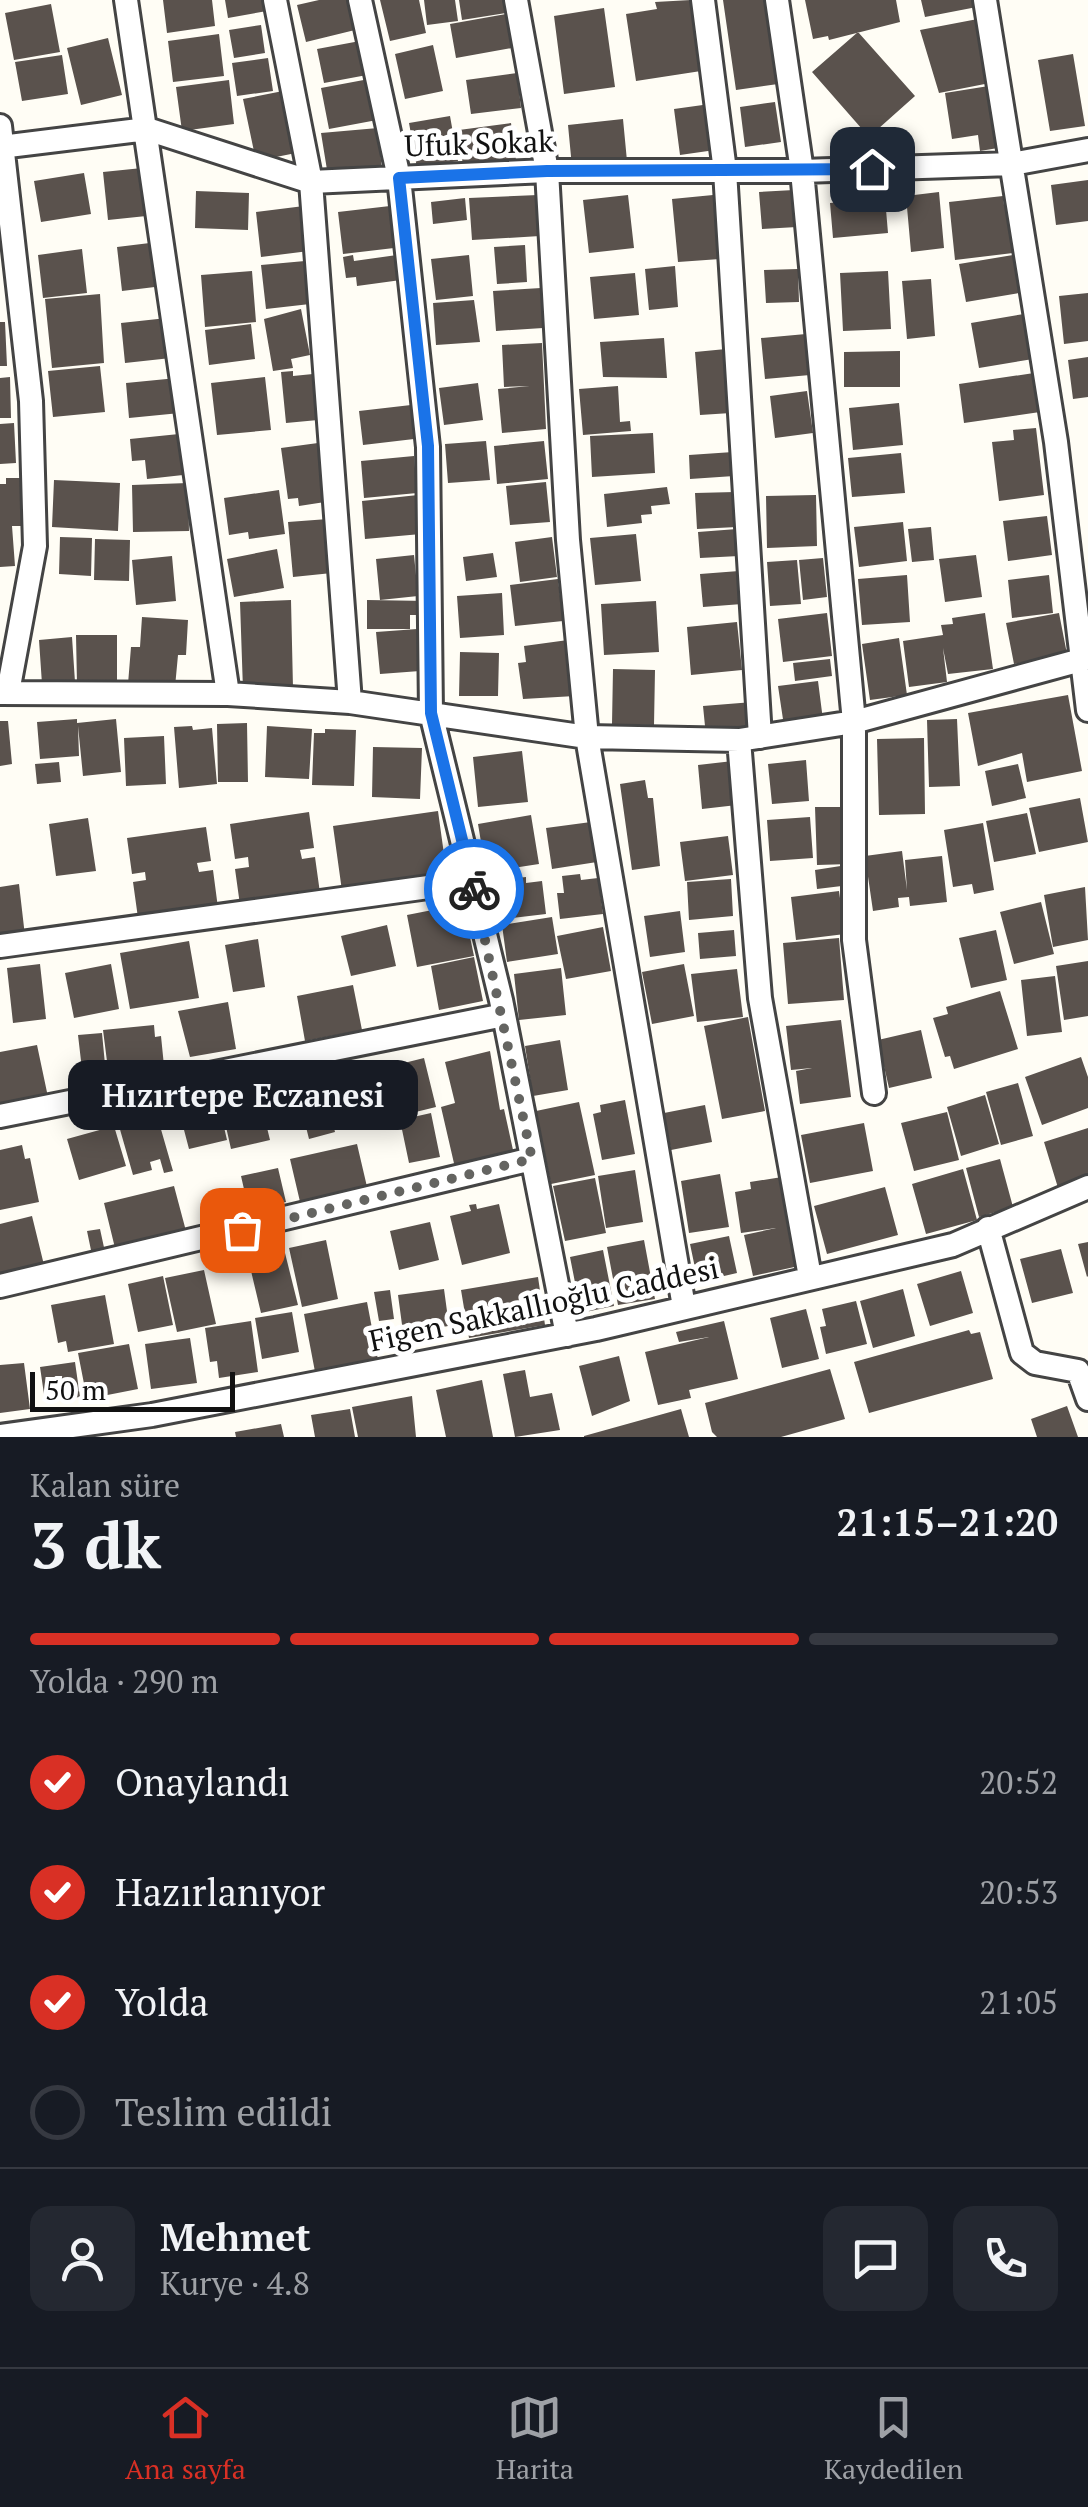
<!DOCTYPE html>
<html lang="tr">
<head>
<meta charset="utf-8">
<style>
	:root { --surface:#171b24; --page:#242831; --text:#f1f3f6; --muted:#9ea1a6; --line:#363941; --accent:#d93025 }
	body { margin:0; font-family:"PT Serif",serif; background:var(--page); color:var(--text); height:100vh; display:flex; flex-direction:column; font-size:38px; white-space:nowrap }
	* { box-sizing:border-box; margin:0 }
	p { font-size:32px; color:var(--muted) }
	.icon { flex:none; width:55px; height:55px; fill:none; stroke:currentColor; stroke-width:2; stroke-linecap:round; stroke-linejoin:round }
	.map { position:relative; height:1437px; overflow:hidden }
	.drawer { display:flex; flex-direction:column; background:var(--surface); flex:1 }
	.drawer>* { flex:none }
	.scale { position:absolute; left:30px; bottom:25px; width:205px; box-sizing:border-box; padding-left:10px; border:5px solid #111; border-top:0; font-size:28px; line-height:35px; white-space:nowrap; color:#111; -webkit-text-stroke:8px #fff; paint-order:stroke }
	.pin { position:absolute; display:grid; place-items:center; width:85px; height:85px; color:#fff; margin:-42px; border-radius:20px; box-shadow:0 5px 15px #0006 }
	.courier { position:absolute; display:grid; place-items:center; width:100px; height:100px; margin:-50px; border:8px solid #1a73e8; border-radius:50%; background:#fff; color:#222; box-shadow:0 2px 12px #0007 }
	.bubble { position:absolute; height:70px; border-radius:20px; background:var(--surface); box-shadow:0 5px 25px #0003; font-size:32px; font-weight:800; line-height:70px; text-align:center }
	.headline em { font-style:normal; font-weight:800 }
	.headline div { display:flex; flex-direction:column-reverse }
	.headline { display:flex; align-items:center; justify-content:space-between; height:170px; padding:0 30px }
	h1 { font-size:65px; font-weight:800; line-height:75px }
	.bar { display:grid; grid-template-columns:repeat(4,1fr); gap:15px 10px; align-content:center; height:120px; padding:0 30px }
	.bar i { height:12px; border-radius:8px; background:var(--line) }
	.bar .current { background:var(--accent) }
	.bar p { grid-column:span 4 }
	.line { display:flex; align-items:center; gap:25px; padding:0 30px; border-top:2px solid var(--line) }
	.line div { flex:1 }
	.round { display:grid; place-items:center; flex:none; width:105px; height:105px; border-radius:20px; background:var(--page) }
	ol { padding:0 30px; list-style:none }
	li { display:flex; align-items:center; gap:30px; height:110px }
	li p { margin-inline-start:auto }
	li .icon { padding:10px; border-radius:50%; background:var(--accent); color:#fff; stroke-width:4 }
	li:last-child { color:var(--muted) }
	li i { width:55px; height:55px; border:5px solid var(--line); border-radius:50% }
	.tabs { display:flex; justify-content:space-around; align-items:center; height:140px; border-top:2px solid var(--line); background:var(--surface); font-size:28px; color:var(--muted) }
	.tabs a { display:grid; justify-items:center; gap:5px }
	.tabs .current { color:var(--accent) }
	.map>svg:first-child { display:block }
</style>
</head>
<body>
<div class="map">
<svg width="1088" height="1437" viewBox="0 0 1088 1437">
	<rect width="100%" height="100%" fill="#fffdf5"/>
	<path fill="#5a524d" d="M163,0H212L215,26L167,33Z
		M225,0H265L267,11L228,18Z
		M319,0H347L355,30L306,42L297,5Z
		M380,0H419L426,33L390,41Z
		M424,0H455L458,21L427,25Z
		M459,0H504L506,13L462,20Z
		M691,0L701,71L636,81L626,14L657,9L655,2Z
		M723,0H765L778,84L736,90Z
		M805,0H896L900,22L829,40L828,36L813,39Z
		M921,0H981L982,6L925,17Z
		M51,4L60,52L14,60L5,13Z
		M604,8L615,87L564,94L554,16Z
		M506,14L512,48L456,58L450,24Z
		M983,18L995,82L939,93L920,30Z
		M261,25L265,53L234,58L229,30Z
		M858,32L915,96L869,137L812,72Z
		M219,34L224,76L173,82L168,41Z
		M108,38L122,95L81,105L67,48Z
		M360,41L367,75L324,83L317,49Z
		M433,45L443,91L405,99L395,54Z
		M1073,54L1085,126L1050,131L1038,60Z
		M62,55L68,94L22,101L15,62Z
		M268,58L273,91L237,96L232,63Z
		M517,73L521,108L471,114L466,80Z
		M369,79L377,120L329,129L321,88Z
		M229,80L234,124L182,131L176,87Z
		M995,85L1004,147L980,151L978,135L952,139L945,93Z
		M283,91L296,153L256,161L243,99Z
		M775,102L781,142L745,147L740,107Z
		M710,104L715,150L680,155L674,109Z
		M450,116L458,161L417,168L409,123Z
		M623,119L627,161L572,167L568,125Z
		M511,123L516,160L463,167L459,130Z
		M378,128L382,171L328,176L321,133Z
		M152,167L156,215L108,220L103,172Z
		M84,173L91,214L41,222L34,181Z
		M1088,180V221L1056,225L1051,185Z
		M794,190L797,227L762,229L759,192Z
		M196,191L249,193L248,230L195,228Z
		M939,192L944,248L911,252L906,196Z
		M538,195L540,236L472,240L469,198Z
		M628,195L634,248L589,253L583,200Z
		M713,195L720,259L678,262L672,199Z
		M1003,196L1004,205L1008,204L1013,253L955,260L949,202Z
		M465,198L467,220L433,224L431,202Z
		M885,198L888,233L833,238L830,203Z
		M304,206L309,251L261,257L256,212Z
		M390,206L394,248L343,254L338,212Z
		M158,242L163,286L122,291L117,247Z
		M525,245L527,282L497,284L494,247Z
		M82,249L87,293L43,298L38,255Z
		M353,255L354,261L397,255L401,280L357,286L356,277L346,278L343,257Z
		M469,255L473,296L436,300L431,259Z
		M1013,255L1019,293L966,302L959,264Z
		M305,261L310,304L266,309L261,265Z
		M675,266L678,307L649,310L645,269Z
		M798,269L799,302L766,303L764,270Z
		M252,271L256,322L205,327L201,275Z
		M888,271L891,329L843,331L840,273Z
		M635,273L639,315L594,319L590,277Z
		M931,279L935,336L907,339L902,281Z
		M541,288L543,328L496,331L493,291Z
		M1088,293V341L1064,344L1059,296Z
		M100,294L104,363L52,368L45,299Z
		M474,300L480,342L436,345L433,303Z
		M301,309L310,355L291,359L293,368L273,371L264,319Z
		M1024,314L1033,359L979,368L971,323Z
		M167,318L171,358L125,363L121,323Z
		M0,322H5L7,366H0Z
		M251,324L255,359L209,365L205,330Z
		M806,334L810,375L765,379L761,338Z
		M664,338L667,378L603,377L600,342Z
		M542,343L546,429L502,433L498,389L530,386L504,387L502,345Z
		M726,349L731,413L700,415L695,352Z
		M900,351V387H844V352Z
		M1088,357V397L1073,399L1068,360Z
		M100,366L105,412L53,417L48,371Z
		M293,371V376L313,374L318,420L286,423L281,372Z
		M1034,373L1040,412L964,423L959,384Z
		M10,377L11,418H0V378Z
		M265,377L271,430L217,435L211,383Z
		M177,378L180,413L129,418L126,383Z
		M478,383L483,420L444,425L439,388Z
		M618,386L620,422L630,421L631,431L583,435L579,389Z
		M807,391L813,433L775,438L770,396Z
		M899,403L903,445L853,450L849,408Z
		M411,405L414,439L363,445L359,411Z
		M14,423L16,463L0,464V424Z
		M1036,428L1044,495L999,501L992,442L1014,440L1013,430Z
		M653,433L655,473L592,477L590,436Z
		M179,434L183,475L147,479L145,460L132,461L130,439Z
		M486,441L490,480L448,483L445,444Z
		M544,441L548,479L497,484L494,446Z
		M318,443L325,502L299,506L298,498L288,499L281,448Z
		M733,452L734,476L690,479L689,455Z
		M901,453L905,493L852,497L848,458Z
		M414,456L417,493L364,498L361,461Z
		M6,478H26V496H21V526H12L15,566L0,567V484H6Z
		M54,480L120,483L118,531L52,527Z
		M546,482L550,522L510,525L506,486Z
		M188,483L189,531L133,532L132,485Z
		M667,487L670,504L651,506L652,514L641,515L642,523L607,527L604,494Z
		M279,490L285,534L249,539L248,532L229,535L224,498Z
		M735,492L737,527L697,529L695,493Z
		M418,495L421,534L365,539L362,501Z
		M816,495L817,546L767,548L766,496Z
		M1047,516L1052,555L1008,561L1003,521Z
		M328,519L332,573L293,577L288,522Z
		M903,522L907,561L859,567L854,527Z
		M931,527L934,560L912,562L908,529Z
		M737,529L739,556L700,558L698,532Z
		M636,534L641,581L595,585L590,538Z
		M60,537L92,538L91,576L59,574Z
		M552,537L557,577L520,582L515,542Z
		M95,539L130,540L129,581L94,580Z
		M277,549L284,588L234,597L227,559Z
		M493,553L497,577L466,581L463,557Z
		M414,555L418,596L380,600L376,559Z
		M976,555L982,597L945,602L939,559Z
		M172,556L176,601L136,605L132,560Z
		M823,558L827,597L803,600L799,560Z
		M797,560L801,604L770,606L767,562Z
		M739,571L742,604L703,607L700,574Z
		M907,575L910,622L862,625L858,579Z
		M1049,575L1053,613L1012,618L1008,580Z
		M558,579L563,621L515,626L510,585Z
		M502,593L504,635L460,638L457,596Z
		M291,600L293,688L243,690L240,602Z
		M367,600L428,601V615H410V629H367Z
		M656,601L659,652L604,655L601,604Z
		M827,613L832,656L783,662L778,619Z
		M985,613L993,669L948,674L943,648L947,682L909,687L903,641L943,635L941,625L953,624L952,618Z
		M1059,613L1067,654L1014,664L1006,623Z
		M142,617L188,620L186,655H178L175,687L128,684L131,647H140Z
		M737,622L742,670L691,675L687,627Z
		M417,629L420,671L380,674L376,632Z
		M76,635H117V683L77,684Z
		M72,637L75,682L42,684L39,640Z
		M899,638L907,695L870,700L862,644Z
		M568,640L575,696L523,699L518,663L526,662L524,646Z
		M460,652L499,653L498,696H459Z
		M830,659L832,676L795,681L793,663Z
		M613,669L655,670L654,725L612,724Z
		M818,681L823,720L784,726L778,686Z
		M1068,695L1082,771L1027,782L1022,753L978,766L968,713Z
		M753,702L756,731L706,736L703,706Z
		M77,719V723L116,719L121,772L83,776L78,726L79,756L40,759L37,722Z
		M957,719L960,786L929,787L927,720Z
		M0,721H8L12,764L0,766Z
		M247,723L248,782H218L217,724Z
		M192,726L193,730L212,728L217,784L179,788L174,727Z
		M267,726L312,729L309,779L265,777Z
		M325,729L356,730L354,786L312,785L314,733H325Z
		M164,736L166,784L126,786L124,738Z
		M924,738L925,814L879,815L877,739Z
		M373,747L422,748L420,799L372,797Z
		M522,751L528,802L478,807L473,757Z
		M806,760L809,801L772,804L768,764Z
		M733,761L737,805L702,809L698,765Z
		M59,762L61,782L37,784L35,764Z
		M1018,764L1026,798L992,806L985,771Z
		M645,780L648,798H653L660,866L632,870L620,784Z
		M1080,798L1088,842L1039,852L1029,808Z
		M815,807H849L850,864L817,865Z
		M438,811L447,876L342,891L333,826Z
		M309,812L314,848L300,850L302,859L315,857L320,893L240,905L235,869L249,867L248,857L235,859L230,824Z
		M1027,813L1036,854L994,862L986,821Z
		M531,815L539,864L486,872L478,824Z
		M810,817L813,858L770,861L767,820Z
		M88,818L96,871L56,876L49,824Z
		M591,822L597,862L552,869L546,828Z
		M983,823L994,890L974,894L972,884L953,887L944,830Z
		M206,827L211,861L197,863L199,872L213,870L218,908L138,918L133,882L146,880L145,872L132,874L127,838Z
		M728,836L733,875L685,881L680,842Z
		M902,851L907,890L905,860L942,856L947,902L910,906L909,897L898,898L899,907L873,911L865,856Z
		M847,865L850,885L817,889L815,870Z
		M580,874L581,880L598,878L603,914L560,919L557,893H564L562,876Z
		M526,877V883L542,881L546,914L495,920L492,888L508,886L507,879Z
		M731,879L733,916L689,920L687,882Z
		M19,884L25,936L0,939V887Z
		M1085,887L1088,940L1053,947L1044,895Z
		M839,891L845,934L796,940L791,897Z
		M1041,902L1054,954L1014,964L1000,912Z
		M463,904L474,956L417,967L407,915Z
		M680,911L685,952L650,957L644,916Z
		M552,917L558,954L507,962L502,925Z
		M387,925L396,966L351,976L341,936Z
		M603,927L611,971L566,979L557,936Z
		M734,930L736,956L700,959L698,933Z
		M996,930L1007,980L971,988L959,938Z
		M839,938L844,1000L788,1004L783,943Z
		M258,939L265,987L233,992L225,945Z
		M189,941L199,998L130,1009L120,953Z
		M474,957L483,1001L439,1010L431,966Z
		M1088,961V1016L1064,1020L1056,966Z
		M40,964L46,1019L13,1023L7,968Z
		M111,964L119,1009L74,1018L65,973Z
		M684,964L694,1016L652,1024L642,972Z
		M561,968L566,1015L519,1020L514,974Z
		M737,969L743,1017L697,1022L691,974Z
		M1055,976L1062,1032L1027,1036L1021,980Z
		M353,985L362,1030L305,1041L297,996Z
		M1000,991L1018,1049L954,1069L950,1056L945,1057L933,1018L948,1014L946,1007Z
		M228,1002L236,1049L190,1057L178,1011Z
		M748,1017L765,1111L722,1119L704,1026Z
		M841,1020L851,1097L800,1104L796,1071L812,1068L791,1070L786,1026Z
		M154,1025L155,1037L161,1036L164,1066L143,1068L144,1074L109,1077L103,1030Z
		M921,1030L932,1078L889,1088L878,1040Z
		M102,1033L106,1075L83,1078L78,1035Z
		M560,1040L568,1090L533,1096L525,1046Z
		M37,1045L48,1097L0,1107V1052Z
		M490,1051L500,1110L504,1109L515,1159L456,1172L441,1107L455,1103L445,1062Z
		M1081,1057L1088,1077V1108L1042,1125L1025,1077Z
		M424,1058L436,1107L379,1121L377,1112L385,1109L376,1070Z
		M365,1077L374,1120L341,1128L332,1085Z
		M293,1080L301,1120L274,1127L264,1086Z
		M322,1081L335,1132L309,1139L296,1087Z
		M1018,1083L1033,1136L1001,1145L986,1092Z
		M258,1091L270,1140L231,1149L220,1100Z
		M985,1095L999,1144L961,1156L947,1107Z
		M217,1097L227,1140L189,1149L178,1107Z
		M625,1100L635,1154L602,1160L593,1114L601,1112L600,1105Z
		M579,1102L595,1175L551,1184L536,1111Z
		M705,1105L712,1142L671,1150L664,1113Z
		M947,1112L959,1160L914,1171L901,1123Z
		M431,1113L440,1157L409,1163L400,1120Z
		M150,1118L158,1119L173,1171L164,1173L160,1159L150,1162L152,1170L133,1175L119,1126Z
		M864,1123L873,1171L810,1183L801,1135Z
		M114,1126L126,1166L79,1180L67,1139Z
		M1088,1128V1182L1059,1191L1044,1142Z
		M357,1144L368,1191L301,1206L290,1159Z
		M22,1145L25,1159L30,1158L39,1202L0,1210V1150Z
		M1000,1159L1013,1207L979,1217L966,1168Z
		M278,1168L286,1202L249,1211L241,1176Z
		M963,1169L977,1220L926,1234L912,1184Z
		M635,1170L643,1222L606,1228L598,1176Z
		M720,1174L729,1227L689,1233L681,1181Z
		M782,1177L799,1266L753,1276L744,1235L776,1228L741,1233L735,1192L751,1189L750,1182Z
		M595,1178L606,1233L565,1241L553,1186Z
		M174,1186L186,1231L115,1248L104,1203Z
		M885,1187L898,1235L827,1254L814,1206Z
		M476,1204L477,1209L499,1204L510,1253L462,1265L450,1216L471,1211L469,1205Z
		M32,1216L44,1265L0,1276V1224Z
		M430,1222L439,1260L399,1270L390,1231Z
		M100,1229L105,1252L92,1255L87,1231Z
		M729,1236L737,1273L698,1282L690,1244Z
		M326,1240L338,1299L302,1307L289,1248Z
		M644,1240L655,1299L618,1305L607,1247Z
		M1088,1242V1276L1087,1277L1078,1244Z
		M283,1245L298,1305L261,1313L247,1254Z
		M1061,1249L1073,1293L1032,1303L1020,1259Z
		M603,1250L614,1306L581,1313L570,1257Z
		M204,1270L216,1324L177,1332L165,1278Z
		M961,1271L973,1313L930,1326L917,1284Z
		M163,1276L173,1325L138,1332L128,1284Z
		M538,1277L545,1325L469,1338L461,1290Z
		M444,1289L449,1326L403,1332L398,1295Z
		M903,1289L915,1336L873,1348L860,1301Z
		M390,1290L394,1319L379,1321L374,1292Z
		M105,1295L114,1344L68,1352L66,1341L58,1343L51,1305Z
		M856,1301L867,1344L826,1354L820,1327L826,1326L822,1309Z
		M367,1302L379,1365L316,1377L304,1314Z
		M806,1309L819,1359L782,1368L770,1318Z
		M292,1312L299,1352L262,1359L255,1318Z
		M251,1321L258,1372L219,1378L217,1361L210,1362L205,1328Z
		M724,1321L738,1379L689,1390L691,1398L658,1405L645,1352L709,1337L679,1342L676,1332Z
		M969,1330L971,1334L980,1332L993,1379L869,1413L854,1362Z
		M190,1338L197,1383L151,1389L145,1344Z
		M129,1344L138,1389L87,1399L78,1353Z
		M619,1356L630,1401L592,1416L579,1366Z
		M75,1362L80,1397L45,1401L40,1367Z
		M24,1363L30,1409L0,1413V1365Z
		M830,1369L845,1419L781,1437H717L712,1432L705,1403Z
		M525,1370L530,1397L552,1393L560,1430L515,1437L503,1374Z
		M482,1380L493,1437H446L436,1390Z
		M412,1396L416,1437H358L352,1407Z
		M1067,1406L1078,1437H1037L1031,1419Z
		M350,1409L355,1437H315L311,1415Z
		M681,1409L689,1437H584V1436Z
		M281,1424L284,1437H236L235,1432Z"/>
	<g fill="none" stroke-linecap="round" stroke-linejoin="round">
		<defs>
			<path id="street" d="M126,0L228,694
				M275,0L311,182L350,702
				M360,0L399,178L428,447L431,713L501,1000L567,1335
				M516,0L547,171L568,540L587,737L684,1307
				M703,0L725,171L760,737
				M777,0L802,171L854,722V940L874,1093
				M985,0L1056,442L1088,710
				M0,126L31,401L35,546L8,692
				M0,147L147,129L311,182L547,171H802L1012,164L1088,150
				M0,693L228,694L350,702L587,737L739,740L854,722L1088,658
				M739,740L760,998L810,1277
				M0,946L472,881
				M0,1116L504,1015
				M988,1228L1022,1353L1035,1363L1078,1371L1088,1399
				M0,1286L532,1159
				M0,1436L152,1415L596,1329L953,1245L1088,1187"/>
		</defs>
		<use href="#street" stroke="#444" stroke-width="28"/>
		<use href="#street" stroke="#fff" stroke-width="22"/>
	</g>
	<g fill="none" stroke-linecap="round" stroke-linejoin="round">
		<path stroke="#646461" stroke-width="10" stroke-dasharray="0 18" d="M242,1230L532,1159L474,889"/>
		<path stroke="#1a73e8" stroke-width="12" d="M474,889L431,713L428,446L399,178L547,171L872,169"/>
	</g>
	<g text-anchor="middle" stroke-width="10" stroke-linejoin="round" paint-order="stroke">
		<g font-size="30" fill="#111" stroke="#fff">
			<text transform="translate(479 144) rotate(-2)" y="10">Ufuk Sokak</text>
			<text transform="translate(544 1305) rotate(-12)" y="10">Figen Sakkallıoğlu Caddesi</text>
		</g>
	</g>
</svg>
<div class="scale">50 m</div>
<div class="pin" style="left:242px;top:1230px;background:#ea580c"><svg class="icon" aria-label="bag" viewBox="0 0 24 24"><path d="M5 8h14l-1 12H6zM9 8a3 3 0 0 1 6 0"/></svg></div>
<div class="pin" style="left:872px;top:169px;background:#1f2937"><svg class="icon" aria-label="home" viewBox="0 0 24 24"><path d="M3 11l9-7 9 7M6 9v11h12V9"/></svg></div>
<div class="courier" style="left:474px;top:889px"><svg class="icon" aria-label="bike" viewBox="0 0 24 24"><circle cx="6" cy="16" r="4"/><circle cx="18" cy="16" r="4"/><path d="M6 16l4-8h5l3 8M10 8l3 8H6M13 5h3"/></svg></div>
<div class="bubble" style="left:68px;top:1060px;width:350px">Hızırtepe Eczanesi</div>
</div>
<section class="drawer">
<div class="headline"><div><h1>3 dk</h1><p>Kalan süre</p></div><em>21:15–21:20</em></div>
<div class="bar"><i class="current"></i><i class="current"></i><i class="current"></i><i></i><p>Yolda · 290 m</p></div>
<ol>
<li><svg class="icon" aria-label="check" viewBox="0 0 24 24"><path d="M5 12l5 5 9-10"/></svg>Onaylandı<p>20:52</p></li>
<li><svg class="icon" aria-label="check" viewBox="0 0 24 24"><path d="M5 12l5 5 9-10"/></svg>Hazırlanıyor<p>20:53</p></li>
<li><svg class="icon" aria-label="check" viewBox="0 0 24 24"><path d="M5 12l5 5 9-10"/></svg>Yolda<p>21:05</p></li>
<li><i></i>Teslim edildi</li>
</ol>
<div class="line" style="height:180px"><a class="round"><svg class="icon" aria-label="person" viewBox="0 0 24 24"><circle cx="12" cy="8" r="4"/><path d="M4 21q1-7 8-7t8 7"/></svg></a><div><b>Mehmet</b><p>Kurye · 4.8</p></div><a class="round"><svg class="icon" aria-label="chat" viewBox="0 0 24 24"><path d="M4 5h16v11H9l-5 4z"/></svg></a><a class="round"><svg class="icon" aria-label="phone" viewBox="0 0 24 24"><path d="M5 4h4l2 5-3 2q2 4 5 5l2-3 5 2v4C11 20 4 13 5 4z"/></svg></a></div>
</section>
<nav class="tabs">
<a class="current"><svg class="icon" aria-label="home" viewBox="0 0 24 24"><path d="M3 11l9-7 9 7M6 9v11h12V9"/></svg>Ana sayfa</a>
<a><svg class="icon" aria-label="map" viewBox="0 0 24 24"><path d="M3 6l6-2 6 2 6-2v14l-6 2-6-2-6 2zM9 4v14M15 6v14"/></svg>Harita</a>
<a><svg class="icon" aria-label="saved" viewBox="0 0 24 24"><path d="M7 4h10v16l-5-4-5 4z"/></svg>Kaydedilen</a>
</nav>
</body>
</html>
